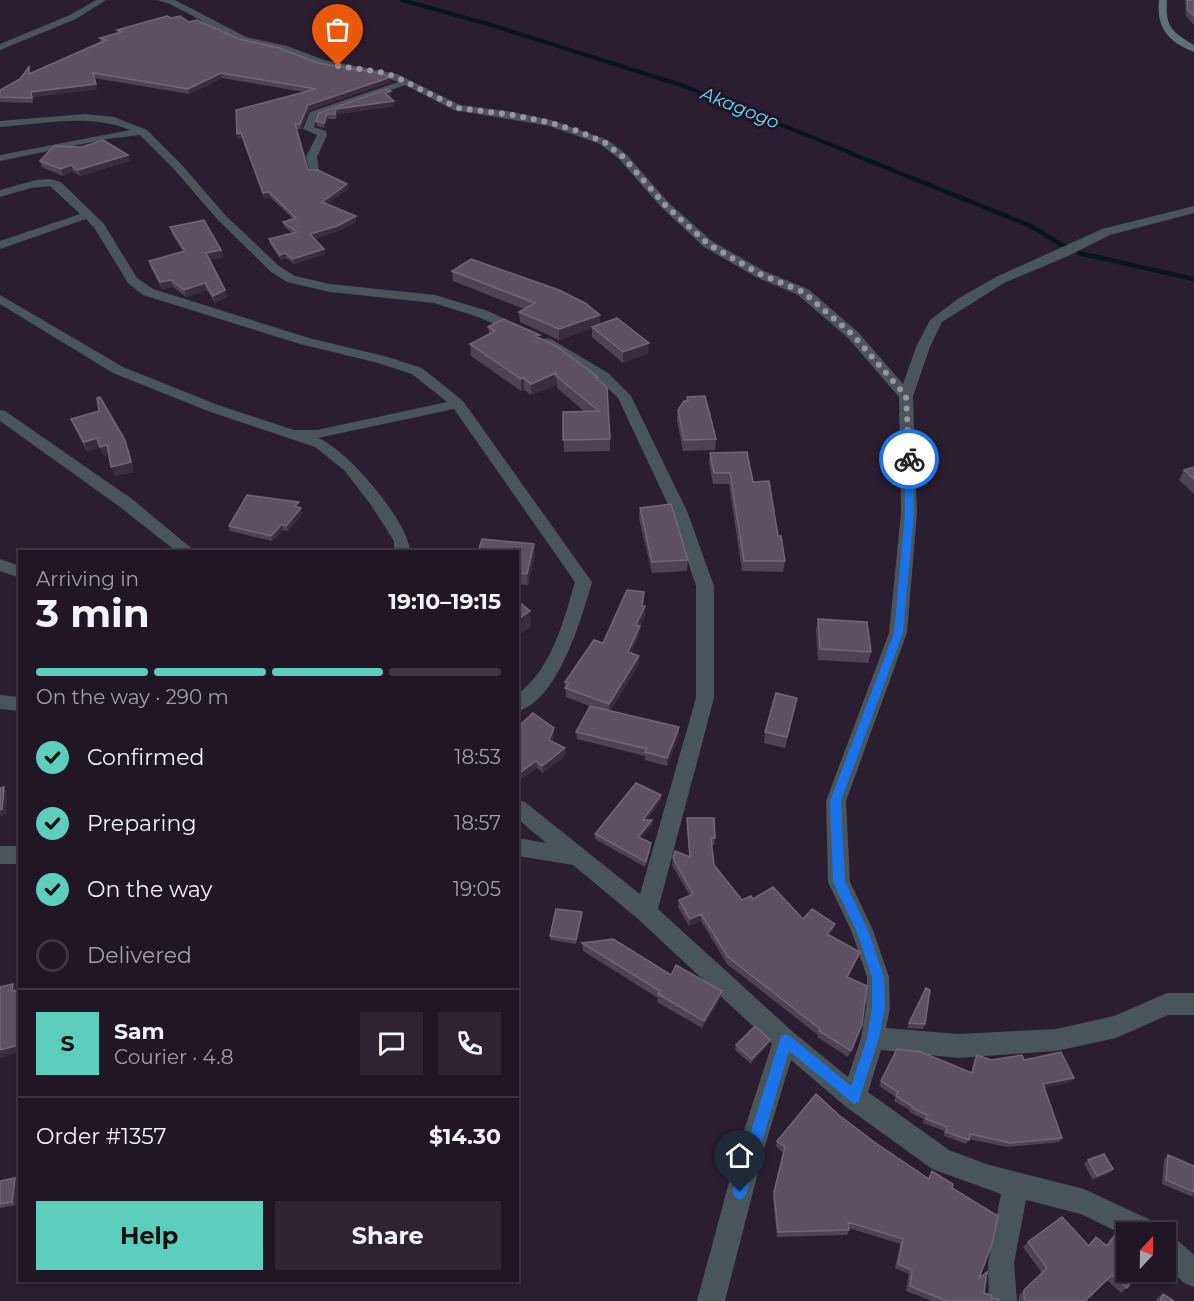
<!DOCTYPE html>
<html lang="en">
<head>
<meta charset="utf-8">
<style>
	:root { --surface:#201624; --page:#2d2331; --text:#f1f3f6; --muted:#a29fa6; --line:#3d3541; --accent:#5ccebb }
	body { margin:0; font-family:Montserrat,sans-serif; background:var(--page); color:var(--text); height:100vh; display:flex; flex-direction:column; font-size:22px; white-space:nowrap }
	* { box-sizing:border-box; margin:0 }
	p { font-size:20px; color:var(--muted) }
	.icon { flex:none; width:33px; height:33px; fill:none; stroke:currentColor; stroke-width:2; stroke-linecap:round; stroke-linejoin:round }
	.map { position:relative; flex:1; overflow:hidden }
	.drawer { position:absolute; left:18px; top:550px; width:501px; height:732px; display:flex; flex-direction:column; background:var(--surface); border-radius:0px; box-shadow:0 2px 4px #0004,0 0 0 2px var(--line) }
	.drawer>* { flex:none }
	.needle { width:39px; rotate:22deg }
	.tools { position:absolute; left:1116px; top:1222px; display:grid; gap:12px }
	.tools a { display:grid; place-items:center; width:60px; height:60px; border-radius:0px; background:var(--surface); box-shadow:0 2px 4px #0004,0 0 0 2px var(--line); font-size:30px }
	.pin { position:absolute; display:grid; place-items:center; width:51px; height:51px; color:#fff; margin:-62px -26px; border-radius:50% 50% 50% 0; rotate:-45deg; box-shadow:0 0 6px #0007 }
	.pin .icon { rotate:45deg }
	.courier { position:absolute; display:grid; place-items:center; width:60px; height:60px; margin:-30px; border:4px solid #1a73e8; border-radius:50%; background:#fff; color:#222; box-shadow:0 2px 8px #0007 }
	.head em { font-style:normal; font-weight:700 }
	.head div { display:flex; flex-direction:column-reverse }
	.head { display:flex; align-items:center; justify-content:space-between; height:102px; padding:0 18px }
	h1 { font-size:39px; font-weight:700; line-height:45px }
	.bar { display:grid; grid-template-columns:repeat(4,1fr); gap:9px 6px; align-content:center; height:72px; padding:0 18px }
	.bar i { height:8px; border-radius:4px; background:var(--line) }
	.bar .current { background:var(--accent) }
	.bar p { grid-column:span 4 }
	.line { display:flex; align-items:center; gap:15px; padding:0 18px; border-top:2px solid var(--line) }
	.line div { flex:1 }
	.round { display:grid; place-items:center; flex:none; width:63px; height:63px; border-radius:0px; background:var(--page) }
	ol { padding:0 18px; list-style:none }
	li { display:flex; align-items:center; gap:18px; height:66px }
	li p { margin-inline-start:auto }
	li .icon { padding:6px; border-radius:50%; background:var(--accent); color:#111; stroke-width:4 }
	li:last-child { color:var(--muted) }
	li i { width:33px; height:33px; border:3px solid var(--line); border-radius:50% }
	.cta { display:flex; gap:12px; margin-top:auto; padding:12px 18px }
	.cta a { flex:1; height:69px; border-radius:0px; background:var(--accent); color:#111; font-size:24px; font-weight:700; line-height:69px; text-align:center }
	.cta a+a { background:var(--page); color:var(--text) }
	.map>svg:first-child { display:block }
</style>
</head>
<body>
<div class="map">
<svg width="1194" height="1301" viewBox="0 0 1194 1301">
	<rect width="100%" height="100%" fill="#2b1e30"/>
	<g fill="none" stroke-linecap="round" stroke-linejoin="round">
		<path stroke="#07161a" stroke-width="4" d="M402,0L488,24L684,86L854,154"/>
		<path stroke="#07161a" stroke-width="4.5" d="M850,153L1031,226L1067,248
			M1079,253L1194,279"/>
		<path fill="#49555a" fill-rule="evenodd" d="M96,0H106L76,19L0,50V44L70,15Z
			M157,0H175L246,37L287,46L324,60L397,74L460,105L513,112L551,120L608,140L627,155L669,203L712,241L764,271L808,289L858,332L903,384L916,347L930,320L959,298L996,277L1102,229L1194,206V213L1110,235L1068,256L1004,283L942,322L930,347L913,396L917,513L907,633L846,801L850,882L873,930L889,977L890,1008L886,1028L958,1034L1056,1029L1114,1016L1167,993H1194V1015H1168L1116,1038L1056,1051L958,1058L881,1050L868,1092L949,1150L986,1164L1084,1189L1159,1224L1163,1233H1126V1236L1081,1214L1026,1200L1014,1263L1017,1301H989L988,1263L1001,1194L932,1169L845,1106L791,1060L764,1149L725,1301H697L738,1149L772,1044L638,919L573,865L518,856V838L546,843L518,819V800L525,802L640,894L696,698V586L671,511L618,398L598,379L539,342L546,338L551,339L608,373L631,396L687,511L714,586V698L658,909L793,1032L848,1077L861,1038L866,1008L867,977L851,930L828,882L826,801L889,633L901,513L899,397L848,338L798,295L756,277L704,247L661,207L619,159L600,144L549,126L454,110L405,85L318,116L314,127L326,131L327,135L317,157L319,171L318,173H310L306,157L317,135L303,129L310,112L398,82L379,75L320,65L281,50L240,41L170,4Z
			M85,114L114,117L147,130L181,164L226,216L279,266L295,276L330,284L435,295L488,311L528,330L526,333H516L478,317L434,303L330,292L287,282L271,272L218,220L173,168L140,135L107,139L0,161V155L130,130C89,113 43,124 0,127V121Z
			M50,179L61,182L104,224L137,278L153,289L309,338L388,357L422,368L463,401L592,582C582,617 558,701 518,711V694C552,668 563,622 575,582L454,409L318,438C346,448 410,523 410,552H394V541L371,505L344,470L315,447L208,411L113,373L0,304V295L123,367L218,405L294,430H317L447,402L412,374L378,363L300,344L143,295L128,283L95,229L86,219L0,249V241L80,214L50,186L31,188L0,197V190L36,180Z
			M0,410L5,411L132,499L196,552H177L120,507L0,421Z
			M0,559L20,566V578L0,571Z
			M0,695L20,697V711L0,709Z
			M0,846H20V864H0Z
			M1166,1234L1175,1238L1194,1255V1287L1184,1283L1166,1265Z"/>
		<path fill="#5e7079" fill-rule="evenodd" d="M1159,0H1167C1165,27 1172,32 1194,45V52C1168,42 1156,27 1159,0Z"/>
	</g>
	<path fill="#4f4255" d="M1185,0H1194V25L1186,16Z
		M171,18L189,22L239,39L318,63L391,82L309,110L301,129H297L308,170L347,184L348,189L327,204L356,222L338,231L314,239L324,249L325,254L294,264L286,258L281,260L270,244L269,239L292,233L284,227L283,222L293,219L270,197L264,198L242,138L238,139L237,134L305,92L222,78L189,94L94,78L97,89L33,97V103L0,102V90L20,79L30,72L31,74L101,42L100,38L118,33L117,30Z
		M389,96L394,101V106L337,114L336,119H328L324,128L317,126L316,121L319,113L391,96Z
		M40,161H130L80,176L73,171L63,176L42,167Z
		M170,227L221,250L223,257L210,260L225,290L227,297L215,303L207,290L186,297L173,287L162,289L151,268L149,261L183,252L172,234Z
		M452,271L600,324L648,353L623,363L592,337V328L559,340L520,322L519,312L524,309L453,281Z
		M488,327L540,338L598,377L610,439V451L564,452L563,412H585L557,388V385L531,395L524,390L521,391L471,356L470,344L489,334Z
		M687,397L716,439L715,450L683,451L677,421L678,410L686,401Z
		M71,419L129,449L134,472L115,476L109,455L104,456L100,447L87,452L75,429Z
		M710,453L753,482L778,536L785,561L783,572L742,571L729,484H713L709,463Z
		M1194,467V494L1179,480L1184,470Z
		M300,508L303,513L288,531L283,530L272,541L230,531L229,526Z
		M640,508L688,560L687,571L652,573L639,519Z
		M518,552L535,555L528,585L518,584Z
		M644,592L643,606L645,615L640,626L639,635L631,653L639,664L610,711L679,735L667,766L645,760V756L577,739L576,732L592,707L566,697L565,682L603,643Z
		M818,619L871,652L868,663L818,660L816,630Z
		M795,709L785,748L764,743L765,732Z
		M521,724L554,728V736L552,741L566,755L543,773L537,768L518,781Z
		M661,795V800L647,820H652V825L641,838L651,843V848L645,867L595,839V834Z
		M687,818L715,838L714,845H712L714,865L742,900L753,899L833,931L830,935L858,958L848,977L862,1025L848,1057L817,1037L818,1035L727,964L701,921L689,926L678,907L679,900L690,896L672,865L673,858L689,856L687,825Z
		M582,912V917L576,944L551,940L550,936Z
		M582,943L671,975L722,991L720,999L702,1028L657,1002L658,998L583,951Z
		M926,988L925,1024L923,1029L907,1028Z
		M769,1044L751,1064L735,1050L736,1045Z
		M897,1049L971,1073L974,1059L977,1055L991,1060H1024L1074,1078L1071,1082L1044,1088L1062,1138L1059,1142L1007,1147L969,1139L966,1144L944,1136V1131L923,1123L924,1119L909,1112L910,1110L894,1101L896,1097L879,1086Z
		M840,1116L877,1144L928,1178L932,1171L952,1188L984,1293L992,1298L999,1301H932L906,1291L909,1274L895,1268L900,1244L849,1228V1230L847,1235L777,1237L773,1197L783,1153L776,1146L777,1141Z
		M1168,1155L1194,1166L1193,1197L1162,1184L1164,1159Z
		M1088,1160L1113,1169L1110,1173L1093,1180L1084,1164Z
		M0,1181L16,1205L0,1208Z
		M1120,1229L1127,1288L1121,1293L1107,1280L1085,1301H1019V1295L1042,1273L1023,1247L1028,1242L1088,1245L1096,1237L1106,1245L1114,1234Z
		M1163,1294L1174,1301H1156L1157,1298Z"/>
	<path fill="#3b2d40" d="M221,73L222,78L189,94L188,89Z
		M391,77V82L309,110L301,129L300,124L308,105Z
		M96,84L97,89L33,97V103L32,98L31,92Z
		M391,91V96L386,97L385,93Z
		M394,101V106L337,114L336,119V109Z
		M327,114L328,119L324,128V123Z
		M241,133L242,138L238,139L237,134Z
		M128,155L130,161L80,176L78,170Z
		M71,165L73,171L63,176L61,169Z
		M347,184L348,189L323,207L322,202Z
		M269,192L270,197L264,198L263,193Z
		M356,216V222L338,231L311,240L310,234Z
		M324,249L325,254L294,264L293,259Z
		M221,250L223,257L208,260L206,253Z
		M285,253L286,258L281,260L280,255Z
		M171,280L173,287L162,289L160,282Z
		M205,283L207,290L186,297L184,290Z
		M225,290L227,297L215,303L213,296Z
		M600,315V325L559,340V329Z
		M649,343L648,353L623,363V352Z
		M556,373L557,385L531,395V384Z
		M524,378V390L521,391V379Z
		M97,438L100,447L87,452L84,442Z
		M125,440L134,472L115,476L111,467Z
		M107,445L110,455L104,456L100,447Z
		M301,508L303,513L288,531L286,526Z
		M282,524L283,530L272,541L271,536Z
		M534,544L535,555L528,585L527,574Z
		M645,606V615L640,626L639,635L628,661V652L636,625Z
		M530,611L531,627L518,636V619Z
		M639,656V664L609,713V704Z
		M679,727V735L667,766V758Z
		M554,728V736L550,748L549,740Z
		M565,748L566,755L543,773L542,766Z
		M536,761L537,768L518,781V774Z
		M4,787L7,793L6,814L0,816V810Z
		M661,795V800L643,825V820Z
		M652,820V825L638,842V837Z
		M651,843V848L645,867L646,862Z
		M582,912V917L576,944V940Z
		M701,914V921L689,926L690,919Z
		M835,924L833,931L826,940L827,934Z
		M860,952L858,958L845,983L847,977Z
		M13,984L18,991H12Z
		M722,991L720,999L702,1028L704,1021Z
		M770,1040L769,1044L751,1064L752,1059Z
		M20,1045V1052L0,1058V1050Z
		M1074,1078L1071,1082L1040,1089L1043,1084Z
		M1113,1169L1110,1173L1093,1180L1097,1176Z
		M15,1178L20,1182L16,1205L12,1202Z"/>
	<path fill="#5e5164" stroke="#726577" stroke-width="1.5" d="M1187,0H1194V16L1188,10Z
		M167,16L171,18L180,16L189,22L197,20L239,39L279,48L318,63L378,73L391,77L308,105L300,124H295L308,170H318L347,184L322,202L356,216L337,226L310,234L324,249L293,259L285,253L280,255L269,239L297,232L283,222L296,218L269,192L263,193L241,133L237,134L236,110L316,89L221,73L188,89L93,73L96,84L31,92L32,98L0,97V90L20,79L29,67V74L106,40L100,38L121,32L117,30Z
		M387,89L391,91L385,93L394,101L336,109L335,114H327L324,123L316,121L319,113Z
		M103,140L128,155L78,170L71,165L61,169L40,161L54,146L82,147Z
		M204,220L221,250L206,253L225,290L213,296L205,283L184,290L171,280L160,282L149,261L185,251L170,227Z
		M471,259L559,290L585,303L600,315L559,329L519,312L535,303L452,271Z
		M617,318L649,343L623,352L592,327Z
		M503,319L540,335L535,336L556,346L598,377L596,378L607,387L610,439L563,440V412L599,411L556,376V373L531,384L524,378L521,379L470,344L495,331L488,327Z
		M705,396L716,439L684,440L678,410L684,401H688L687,397Z
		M100,397L125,440L131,462L111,467L107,445L100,447L97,438L84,442L71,419L99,411L97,398Z
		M747,452L753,482L769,481L778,536H781L785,561H744L730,473H714L710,453Z
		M1194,467V479L1184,470Z
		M247,495L299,502L295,506L301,508L286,526L282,524L271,536L229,526Z
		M671,504L688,560L652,562L640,508Z
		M482,539L534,544L527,574L518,573V552H478Z
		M627,590L644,592L642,606H645L636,625L640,626L628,652L639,656L609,704L565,688L569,683L565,682L594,640L603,643Z
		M518,601L530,611L518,619Z
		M818,619L867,622L871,652L820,649Z
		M776,693L797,698L787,737L765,732Z
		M590,706L679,727L667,758L645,752L647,749L576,732Z
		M533,713L554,728L549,740L565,748L542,766L536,761L518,774V721L521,724Z
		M636,783L661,795L643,820H652L638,837L651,843L646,862L595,834Z
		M4,787L2,809L0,810V788Z
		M687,818H714L715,838H711L714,865L742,900L751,896L753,899L773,887L803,919L812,909L835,924L827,934L860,952L847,977L867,986L862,1025L851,1051L819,1031L820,1029L728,957L701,914L690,919L679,900L693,894L673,858L675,851L690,857Z
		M556,909L582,912L576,940L550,936Z
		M613,939L671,975L676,965L722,991L704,1021L658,994L660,991L582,943Z
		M13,984L12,991L20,990V1045L0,1050V987Z
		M926,988L930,990L925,1024L909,1023Z
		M755,1026L770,1040L752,1059L736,1045Z
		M897,1049L921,1052L972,1073L977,1055L991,1060L1022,1055L1024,1060L1061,1052L1074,1078L1043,1084L1062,1138L1010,1143L970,1134L969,1140L946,1132L947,1127L926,1119L927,1115L912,1108V1106L896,1096L898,1092L881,1081Z
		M816,1094L840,1116L877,1144L929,1179L932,1171L953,1184L952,1188L998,1216L992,1244L979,1278L987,1272L984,1293L991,1295L992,1298L999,1299V1301H946L910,1286L912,1270L898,1264L903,1239L848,1222L849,1230L778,1232L774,1192L785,1147L777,1141Z
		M1104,1154L1113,1169L1097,1176L1088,1160Z
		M1168,1155L1194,1166V1192L1166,1180Z
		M15,1178L12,1202L0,1204V1181Z
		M1062,1217L1089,1246L1096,1237L1107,1246L1120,1229L1126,1234V1272H1138L1127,1288L1112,1275L1085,1301H1026L1024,1297V1290L1047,1268L1028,1242Z
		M1163,1294L1174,1301H1160Z"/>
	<path fill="#1a73e8" d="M909,457L913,459L914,513L903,633L841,801L845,882L868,930L884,977L885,1008L879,1038L860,1097L859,1102L854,1104L789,1051L747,1192L744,1197L740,1200L735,1197L732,1192L781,1036L786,1034L790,1036L851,1086L867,1038L872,1008V977L856,930L833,882L830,801L894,633L905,513L904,459Z"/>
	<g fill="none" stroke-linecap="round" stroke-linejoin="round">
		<path stroke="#9d92a0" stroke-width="6" stroke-dasharray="0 10.8" d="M338,66L380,72L394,76L458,108L513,115L551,123L575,130L604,142L623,157L665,205L708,244L760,274L803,292L853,335L906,396L909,459"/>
	</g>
	<g text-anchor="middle" stroke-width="6" stroke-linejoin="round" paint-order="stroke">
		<g font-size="18" font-style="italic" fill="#68dafa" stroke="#211426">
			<text transform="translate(740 108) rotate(22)" y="6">Akagogo</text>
		</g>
	</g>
</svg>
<div class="tools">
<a><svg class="needle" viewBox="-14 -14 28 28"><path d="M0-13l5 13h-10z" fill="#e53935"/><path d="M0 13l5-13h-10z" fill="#a29fa6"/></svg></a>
</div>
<div class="pin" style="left:338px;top:66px;background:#ea580c"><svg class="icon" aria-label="bag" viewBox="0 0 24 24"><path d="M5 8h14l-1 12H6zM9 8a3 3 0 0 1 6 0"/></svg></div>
<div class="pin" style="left:740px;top:1192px;background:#1f2937"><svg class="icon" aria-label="home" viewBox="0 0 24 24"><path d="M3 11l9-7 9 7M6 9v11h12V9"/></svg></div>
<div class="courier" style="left:909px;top:459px"><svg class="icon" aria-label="bike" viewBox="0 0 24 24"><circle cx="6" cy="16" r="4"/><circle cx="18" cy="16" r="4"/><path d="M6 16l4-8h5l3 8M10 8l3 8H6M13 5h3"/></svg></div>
<section class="drawer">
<div class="head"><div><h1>3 min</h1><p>Arriving in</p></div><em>19:10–19:15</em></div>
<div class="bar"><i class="current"></i><i class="current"></i><i class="current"></i><i></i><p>On the way · 290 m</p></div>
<ol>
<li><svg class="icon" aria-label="check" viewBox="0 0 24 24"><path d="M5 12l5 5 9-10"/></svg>Confirmed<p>18:53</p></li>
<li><svg class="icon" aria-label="check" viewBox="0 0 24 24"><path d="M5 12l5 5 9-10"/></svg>Preparing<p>18:57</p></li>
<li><svg class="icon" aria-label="check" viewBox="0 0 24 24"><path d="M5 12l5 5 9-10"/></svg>On the way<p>19:05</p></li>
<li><i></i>Delivered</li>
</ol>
<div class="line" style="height:108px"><b class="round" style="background:var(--accent);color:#111">S</b><div><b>Sam</b><p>Courier · 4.8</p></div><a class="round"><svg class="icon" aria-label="chat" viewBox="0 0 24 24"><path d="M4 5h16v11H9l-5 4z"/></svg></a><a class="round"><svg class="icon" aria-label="phone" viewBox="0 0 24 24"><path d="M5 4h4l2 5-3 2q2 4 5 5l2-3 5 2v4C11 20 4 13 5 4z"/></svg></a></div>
<div class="line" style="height:78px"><div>Order #1357</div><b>$14.30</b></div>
<div class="cta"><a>Help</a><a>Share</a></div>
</section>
</div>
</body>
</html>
